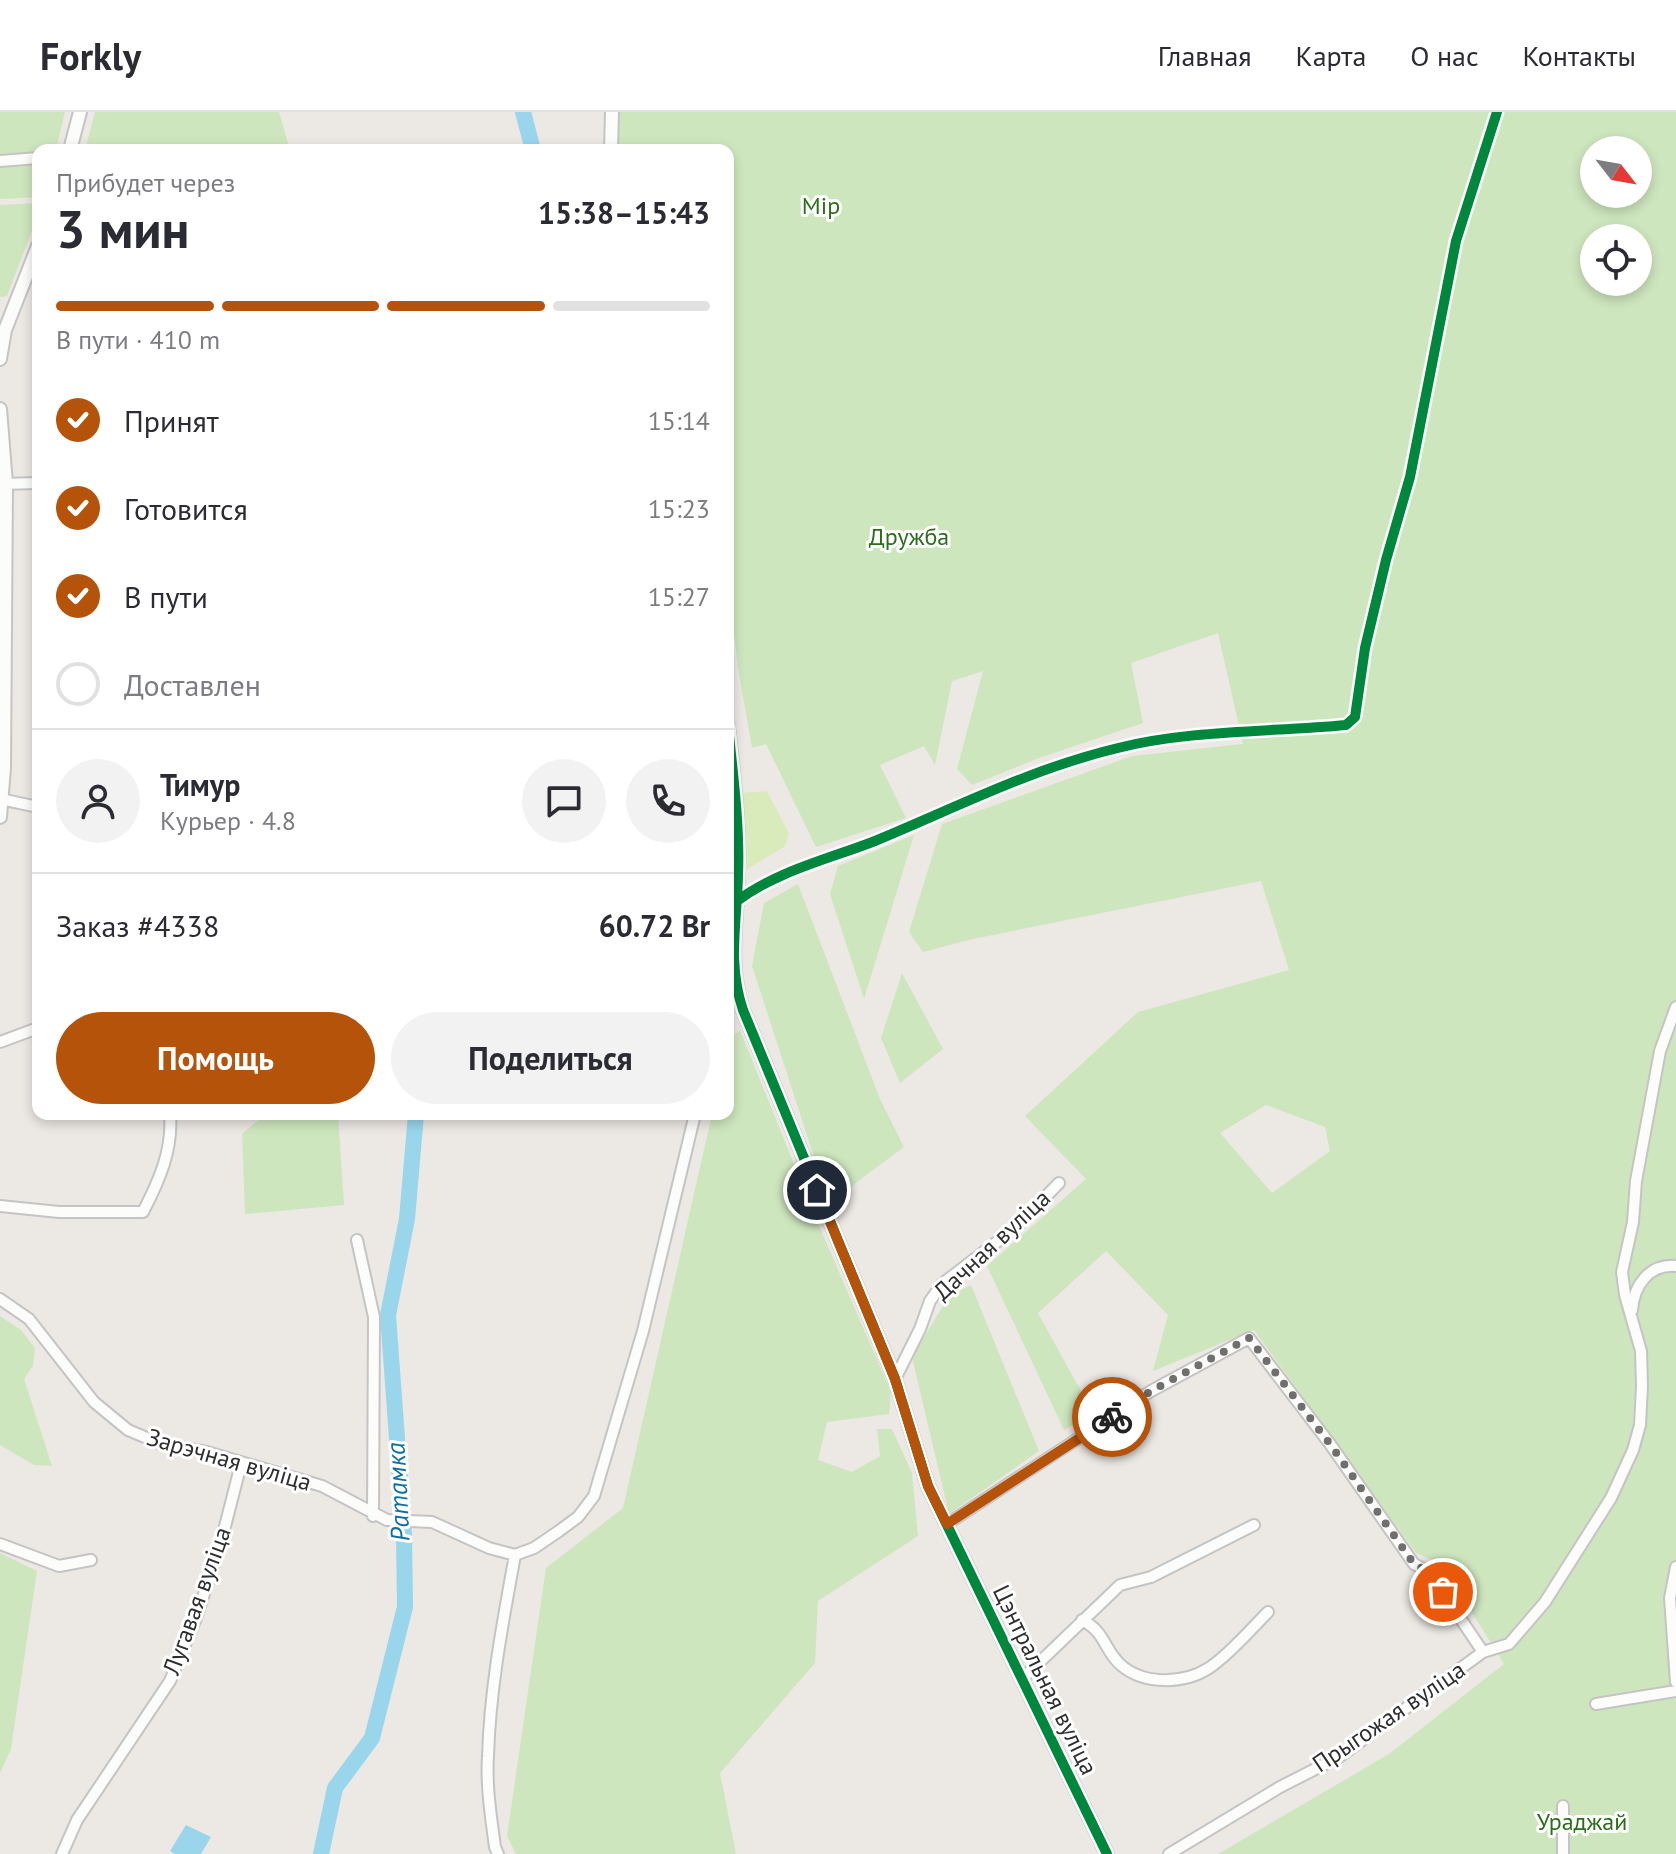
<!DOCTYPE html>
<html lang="ru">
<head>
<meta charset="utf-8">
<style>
	:root { --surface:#fff; --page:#f2f2f3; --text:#2b2b33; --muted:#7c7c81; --line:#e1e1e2; --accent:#b45309 }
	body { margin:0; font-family:"PT Sans",sans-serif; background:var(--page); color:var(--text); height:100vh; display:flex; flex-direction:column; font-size:30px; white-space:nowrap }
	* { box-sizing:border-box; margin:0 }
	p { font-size:26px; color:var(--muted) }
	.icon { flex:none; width:44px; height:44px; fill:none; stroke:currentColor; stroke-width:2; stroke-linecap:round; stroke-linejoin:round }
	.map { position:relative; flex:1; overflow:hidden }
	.sheet { position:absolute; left:32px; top:32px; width:702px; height:976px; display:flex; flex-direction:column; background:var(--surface); border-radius:16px; box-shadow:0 4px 12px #0003 }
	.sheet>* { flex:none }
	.needle { width:52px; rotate:121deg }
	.fabs { position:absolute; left:1580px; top:24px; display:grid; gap:16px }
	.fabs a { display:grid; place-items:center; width:72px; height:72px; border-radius:50%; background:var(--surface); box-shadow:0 4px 12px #0003; font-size:40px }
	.pin { position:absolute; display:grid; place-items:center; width:68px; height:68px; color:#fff; margin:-34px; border:4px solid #fff; border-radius:50%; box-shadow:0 2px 8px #0007 }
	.courier { position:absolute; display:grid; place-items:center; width:80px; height:80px; margin:-40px; border:6px solid #b45309; border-radius:50%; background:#fff; color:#222; box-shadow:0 2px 10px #0007 }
	.headline em { font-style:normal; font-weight:800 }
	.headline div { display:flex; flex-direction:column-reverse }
	.headline { display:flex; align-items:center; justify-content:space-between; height:136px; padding:0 24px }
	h1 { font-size:52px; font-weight:800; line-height:60px }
	.bar { display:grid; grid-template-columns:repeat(4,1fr); gap:12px 8px; align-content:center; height:96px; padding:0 24px }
	.bar i { height:10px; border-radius:6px; background:var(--line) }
	.bar .current { background:var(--accent) }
	.bar p { grid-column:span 4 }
	.line { display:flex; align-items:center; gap:20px; padding:0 24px; border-top:2px solid var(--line) }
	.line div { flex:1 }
	.round { display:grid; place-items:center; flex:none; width:84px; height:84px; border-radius:42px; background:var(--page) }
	ol { padding:0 24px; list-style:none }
	li { display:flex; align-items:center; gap:24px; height:88px }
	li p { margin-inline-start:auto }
	li .icon { padding:8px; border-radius:50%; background:var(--accent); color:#fff; stroke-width:4 }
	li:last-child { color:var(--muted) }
	li i { width:44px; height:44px; border:4px solid var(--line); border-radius:50% }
	.button { display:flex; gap:16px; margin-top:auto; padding:16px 24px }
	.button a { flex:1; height:92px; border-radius:48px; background:var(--accent); color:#fff; font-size:32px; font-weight:800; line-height:92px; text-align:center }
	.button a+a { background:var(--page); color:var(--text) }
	header { display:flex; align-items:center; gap:48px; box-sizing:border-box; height:112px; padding:0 40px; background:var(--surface); border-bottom:2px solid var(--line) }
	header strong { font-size:38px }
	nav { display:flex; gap:44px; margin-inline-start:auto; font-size:28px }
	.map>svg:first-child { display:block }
</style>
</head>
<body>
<header>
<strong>Forkly</strong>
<nav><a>Главная</a><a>Карта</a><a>О нас</a><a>Контакты</a></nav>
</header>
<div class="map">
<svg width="1676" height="1742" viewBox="0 0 1676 1742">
	<rect width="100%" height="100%" fill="#ece8e4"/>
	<path fill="#cee6be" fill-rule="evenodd" d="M0,0H65L56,38H38V85L0,87Z
		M95,0H279L290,38H85Z
		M618,0H1676V1742H1218L1389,1642L1504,1552L1442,1452L1416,1441L1254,1218L1153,1259L1168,1203L1106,1139L1038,1201L1093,1301L1064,1318L987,1154L1086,1067L1025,1004L1138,900L1289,858L1261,769L973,827L923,840L909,820L942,712L1132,644L1243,632L1218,521L1131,551L1143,611L1039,646L972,673L957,657L983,559L952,569L935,653L924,634L880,653L906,706L816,735L766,632L752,636L738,556L728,468V38H619ZM1594,38H1638V82H1594ZM1594,126H1638V170H1594ZM1266,993L1325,1015L1330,1039L1272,1081L1220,1021Z
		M38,91V103L7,184L0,185V93Z
		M914,723L864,887L830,782L838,754Z
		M798,772L880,987L904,1035L829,1091L752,854L764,791Z
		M902,861L943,937L900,971L881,926Z
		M740,918L814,1102L891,1280L889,1302L827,1310L818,1348L852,1360L880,1344L877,1317H892L912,1361L918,1424L818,1489L815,1551L720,1661L736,1742H516L507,1724L546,1456L623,1396L712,1002H728L730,927Z
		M266,1002H338L344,1093L245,1102L242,1022Z
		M971,1173L1039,1339L949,1402L912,1245L949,1184Z
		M0,1204L21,1218L35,1236L33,1254L24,1267L52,1354L34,1353L0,1333Z
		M0,1441L37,1459L11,1637L0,1661Z"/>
	<path fill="#d9eabb" d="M767,679L789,722L784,735L747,757L741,681Z"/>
	<path fill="#99d6ec" d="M186,1713L211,1725L201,1742H175L170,1739Z"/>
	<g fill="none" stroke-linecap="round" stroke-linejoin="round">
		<path stroke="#99d6ec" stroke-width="16" d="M523,0L533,38
			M321,1742L335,1676L372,1626L405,1495L404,1422L388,1203L407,1107L416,1002"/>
		<defs>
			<path id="minor" d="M0,49L38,46
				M2,372L38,371
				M0,687L38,695
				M737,789C777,759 829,747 875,729C955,696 1033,656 1118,636C1188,618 1273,620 1346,613L1355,605L1365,536L1386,448L1410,365L1456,129L1497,0
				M728,890L734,872
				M0,930L38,916
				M0,1094L59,1100H143C159,1069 173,1038 170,1002
				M357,1128L374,1205L373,1404
				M0,1187L29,1207L94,1290L128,1318L161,1332L207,1340L322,1374L387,1408L432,1410L489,1436L515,1443L534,1436L559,1419L578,1405L594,1384L643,1219L695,1002
				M1632,1198C1634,1173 1649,1152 1676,1154
				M895,1267L920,1217L930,1189L942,1172L1015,1116L1059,1071
				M947,1412L1151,1279L1249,1226L1330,1332L1414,1452L1429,1460L1483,1540
				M0,1432L59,1454L91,1448
				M1676,1455L1670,1486L1676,1570
				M1082,1508C1107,1521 1103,1538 1122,1554C1145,1573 1184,1572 1209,1556C1229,1543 1251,1517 1268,1500
				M1022,1567L1120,1473L1151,1465L1254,1413
				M1596,1592L1676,1579
				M1563,1694V1742
				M62,1742L77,1708L170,1569L196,1506L220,1434L241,1352
				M498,1742L495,1735C491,1705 486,1674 488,1644C490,1576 503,1509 515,1443
				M1169,1742L1280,1675L1339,1645L1483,1540L1509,1532L1545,1490L1611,1386L1633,1338L1640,1313L1642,1274L1641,1239L1625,1183L1622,1160L1633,1110L1636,1069L1660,939L1676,895"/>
			<path id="tertiary" d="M70,38L80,0
				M611,38L612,0
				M0,247L5,218L38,134
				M0,297L6,372L4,656L0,705
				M728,614C733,663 740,714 738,763C737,812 727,850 743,898L895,1267L928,1374L1107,1742"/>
		</defs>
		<use href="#minor" stroke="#c5c4c5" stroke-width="14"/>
		<use href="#tertiary" stroke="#c5c4c5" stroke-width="16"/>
		<use href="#minor" stroke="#fcfcfb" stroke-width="10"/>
		<use href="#tertiary" stroke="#fcfcfb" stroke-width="12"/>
		<defs>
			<path id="cycleway" d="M728,614C733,663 740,714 738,763C737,812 727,850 743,898L895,1267L928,1374L1107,1742
				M737,789C777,759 829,747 875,729C955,696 1033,656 1118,636C1188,618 1273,620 1346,613L1355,605L1365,536L1386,448L1410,365L1456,129L1497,0"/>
		</defs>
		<use href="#cycleway" stroke="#fff" stroke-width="15"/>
		<use href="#cycleway" stroke="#00873e" stroke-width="10"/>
	</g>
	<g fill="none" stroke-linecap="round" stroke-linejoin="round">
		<path stroke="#706f6e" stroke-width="8" stroke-dasharray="0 14.4" d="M1112,1305L1151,1279L1249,1226L1330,1332L1414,1452L1429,1460L1443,1480"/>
		<path stroke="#b45309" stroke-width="10" d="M817,1078L895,1267L928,1374L947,1412L1112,1305"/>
	</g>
	<g text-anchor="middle" stroke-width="6" stroke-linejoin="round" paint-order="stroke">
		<g font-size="24" fill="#2c6e1b" stroke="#fff">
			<text x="821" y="102">Мір</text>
			<text x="909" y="433">Дружба</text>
			<text x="1582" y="1718">Ураджай</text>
		</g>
		<g font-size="24" fill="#2e2e2e" stroke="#fff">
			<text transform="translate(992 1133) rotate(-43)" y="8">Дачная вуліца</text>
			<text transform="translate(229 1348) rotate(16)" y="8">Зарэчная вуліца</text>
			<text transform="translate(197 1489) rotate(-70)" y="8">Лугавая вуліца</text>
			<text transform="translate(1045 1568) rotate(64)" y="8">Цэнтральная вуліца</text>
			<text transform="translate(1389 1605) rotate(-34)" y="8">Прыгожая вуліца</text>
		</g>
		<g font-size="26" font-style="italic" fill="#0d6fa3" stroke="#fff">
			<text transform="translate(398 1380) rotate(-93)" y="9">Ратамка</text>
		</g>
	</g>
</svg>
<div class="fabs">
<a><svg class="needle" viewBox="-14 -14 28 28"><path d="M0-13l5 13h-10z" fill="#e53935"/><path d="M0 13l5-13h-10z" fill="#7c7c81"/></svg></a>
<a><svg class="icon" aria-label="locate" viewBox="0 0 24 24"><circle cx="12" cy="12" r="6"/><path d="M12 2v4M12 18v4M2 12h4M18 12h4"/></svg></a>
</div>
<div class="pin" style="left:1443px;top:1480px;background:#ea580c"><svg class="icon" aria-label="bag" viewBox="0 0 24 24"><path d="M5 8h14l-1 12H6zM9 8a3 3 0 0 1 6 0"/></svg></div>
<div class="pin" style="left:817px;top:1078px;background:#1f2937"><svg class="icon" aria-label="home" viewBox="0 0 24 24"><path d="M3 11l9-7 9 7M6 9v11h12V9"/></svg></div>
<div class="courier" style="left:1112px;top:1305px"><svg class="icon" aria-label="bike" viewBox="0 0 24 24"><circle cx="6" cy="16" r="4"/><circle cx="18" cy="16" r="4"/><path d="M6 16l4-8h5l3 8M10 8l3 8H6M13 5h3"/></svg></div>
<section class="sheet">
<div class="headline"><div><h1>3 мин</h1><p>Прибудет через</p></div><em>15:38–15:43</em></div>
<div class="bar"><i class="current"></i><i class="current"></i><i class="current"></i><i></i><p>В пути · 410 m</p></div>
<ol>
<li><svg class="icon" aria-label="check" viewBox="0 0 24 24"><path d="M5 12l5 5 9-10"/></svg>Принят<p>15:14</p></li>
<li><svg class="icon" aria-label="check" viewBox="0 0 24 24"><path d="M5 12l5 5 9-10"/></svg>Готовится<p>15:23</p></li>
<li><svg class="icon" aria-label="check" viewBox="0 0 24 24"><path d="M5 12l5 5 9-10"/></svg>В пути<p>15:27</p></li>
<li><i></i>Доставлен</li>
</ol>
<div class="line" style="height:144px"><a class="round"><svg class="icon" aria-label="person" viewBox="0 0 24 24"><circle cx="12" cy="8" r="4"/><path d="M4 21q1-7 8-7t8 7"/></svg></a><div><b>Тимур</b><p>Курьер · 4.8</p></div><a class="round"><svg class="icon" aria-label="chat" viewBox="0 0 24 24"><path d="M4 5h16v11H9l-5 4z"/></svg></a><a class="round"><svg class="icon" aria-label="phone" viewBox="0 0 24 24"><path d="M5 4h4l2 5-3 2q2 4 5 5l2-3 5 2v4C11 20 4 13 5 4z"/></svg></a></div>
<div class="line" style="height:104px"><div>Заказ #4338</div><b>60.72 Br</b></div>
<div class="button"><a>Помощь</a><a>Поделиться</a></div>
</section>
</div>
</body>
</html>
